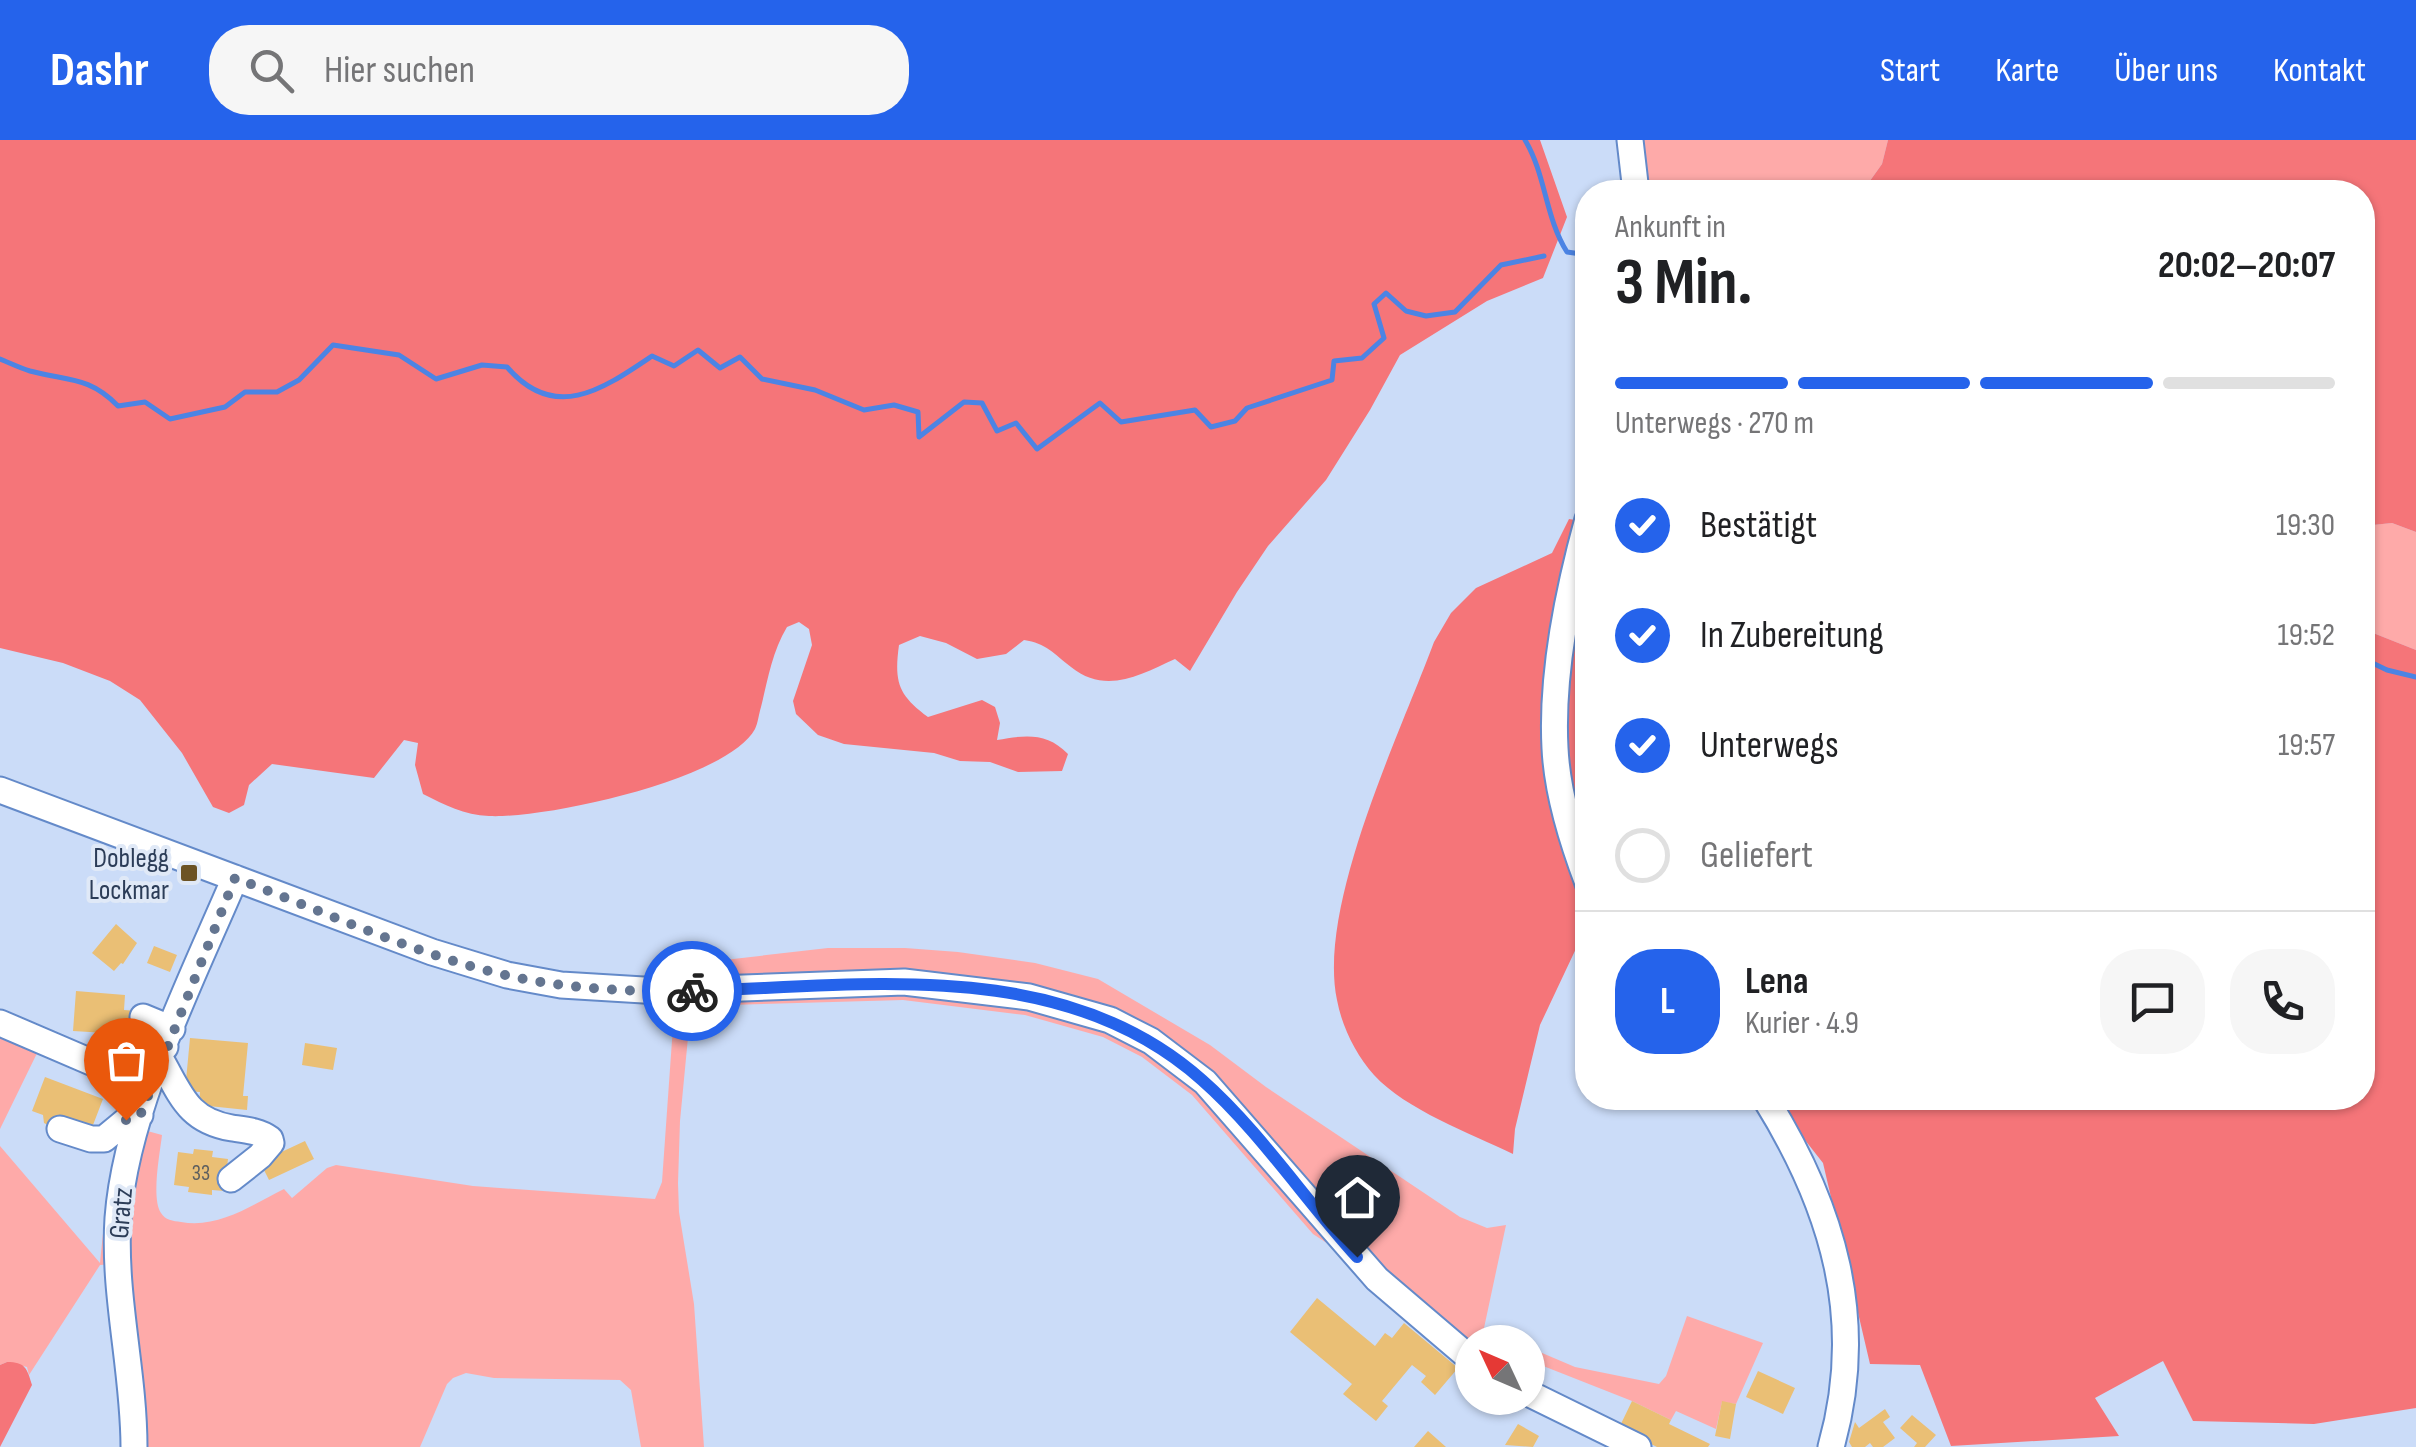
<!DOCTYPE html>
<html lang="de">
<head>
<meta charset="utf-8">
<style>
	:root { --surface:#fff; --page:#f6f6f6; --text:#202124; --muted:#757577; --line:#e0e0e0; --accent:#2563eb }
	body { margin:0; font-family:"Sofia Sans Condensed",sans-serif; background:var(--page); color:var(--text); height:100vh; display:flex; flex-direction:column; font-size:38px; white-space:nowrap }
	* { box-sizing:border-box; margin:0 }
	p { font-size:32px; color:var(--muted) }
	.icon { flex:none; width:55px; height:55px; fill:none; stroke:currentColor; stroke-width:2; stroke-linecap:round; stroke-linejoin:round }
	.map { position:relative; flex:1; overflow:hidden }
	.sheet { position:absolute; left:1575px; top:40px; width:800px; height:930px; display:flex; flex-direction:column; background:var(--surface); border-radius:40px; box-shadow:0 2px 8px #0004 }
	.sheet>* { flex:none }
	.needle { width:65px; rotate:314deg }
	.tools { position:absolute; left:1455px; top:1185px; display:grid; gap:20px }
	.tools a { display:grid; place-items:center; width:90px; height:90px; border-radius:50%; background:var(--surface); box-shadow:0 2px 8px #0004; font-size:50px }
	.pin { position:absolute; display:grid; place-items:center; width:85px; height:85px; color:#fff; margin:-102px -42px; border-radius:50% 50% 50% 0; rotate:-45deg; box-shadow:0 0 10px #0007 }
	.pin .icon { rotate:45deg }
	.courier { position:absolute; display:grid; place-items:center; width:100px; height:100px; margin:-50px; border:8px solid #2563eb; border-radius:50%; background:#fff; color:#222; box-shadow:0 2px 12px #0007 }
	.headline em { font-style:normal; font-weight:700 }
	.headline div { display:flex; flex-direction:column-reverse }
	.headline { display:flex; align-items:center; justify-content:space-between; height:170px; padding:0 40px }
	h1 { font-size:65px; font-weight:700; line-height:75px }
	.bar { display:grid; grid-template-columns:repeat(4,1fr); gap:15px 10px; align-content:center; height:120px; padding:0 40px }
	.bar i { height:12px; border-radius:8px; background:var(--line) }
	.bar .current { background:var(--accent) }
	.bar p { grid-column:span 4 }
	.line { display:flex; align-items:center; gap:25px; padding:0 40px; border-top:2px solid var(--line) }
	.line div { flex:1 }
	.round { display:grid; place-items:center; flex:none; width:105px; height:105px; border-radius:40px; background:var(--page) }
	ol { padding:0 40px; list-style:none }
	li { display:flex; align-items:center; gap:30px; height:110px }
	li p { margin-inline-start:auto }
	li .icon { padding:10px; border-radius:50%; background:var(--accent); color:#fff; stroke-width:4 }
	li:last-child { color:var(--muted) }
	li i { width:55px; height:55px; border:5px solid var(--line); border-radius:50% }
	header { display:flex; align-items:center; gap:60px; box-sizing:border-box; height:140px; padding:0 50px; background:var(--accent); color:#fff }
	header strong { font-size:48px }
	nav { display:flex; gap:55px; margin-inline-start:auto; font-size:35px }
	.search { width:700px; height:90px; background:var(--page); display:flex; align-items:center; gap:25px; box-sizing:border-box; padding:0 35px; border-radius:40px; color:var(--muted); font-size:38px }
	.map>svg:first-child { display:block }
</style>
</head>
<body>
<header>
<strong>Dashr</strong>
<div class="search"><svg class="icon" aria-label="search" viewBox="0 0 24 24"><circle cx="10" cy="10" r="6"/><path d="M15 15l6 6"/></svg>Hier suchen</div>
<nav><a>Start</a><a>Karte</a><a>Über uns</a><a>Kontakt</a></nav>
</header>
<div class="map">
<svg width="2416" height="1307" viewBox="0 0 2416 1307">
	<rect width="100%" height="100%" fill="#cbdcf8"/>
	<path fill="#feaaa9" d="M1642,0H1888L1882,24L1862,52H1645Z
		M2392,383L2416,392V510L2363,489L2362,386Z
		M828,808H905L958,812L1035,823L1098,839L1210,905L1266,947L1460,1077L1487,1088L1506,1085L1484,1188L1517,1202H1472V1212L1401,1152L1240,968L1070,859L694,844L698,823Z
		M830,850L1003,860L1108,887L1182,933L1345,1115L1313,1094L1192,955L1142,917L1103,897L1025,875L903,860L691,866L680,981L678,1043L679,1072L694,1164L704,1307H641L631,1250L620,1240L494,1238L466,1233L453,1238L447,1244L420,1307H140L124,1134L140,989L162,995C160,1013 151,1058 161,1073C165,1080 173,1081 181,1082C218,1089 252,1065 284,1049L292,1058L327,1028L336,1025L473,1046L655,1059L662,1042L675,858Z
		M0,887L41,905L0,989Z
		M128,986L113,1124L100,1125L29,1235L27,1227L7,1222L0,1225V1006L100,1123C106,1069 106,1040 128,986Z
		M1687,1176L1763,1203L1736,1264L1722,1262L1716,1289L1676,1271L1671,1280L1632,1261L1528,1220V1207L1575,1227L1659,1244L1666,1236Z"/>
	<path fill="#f57579" d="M0,0H1540L1567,77L1543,138L1487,161L1400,215L1370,270L1326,340L1268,406L1237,452L1190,531L1175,519C1140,535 1106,555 1071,527C1054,514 1046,503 1024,500L1006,514L977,519L946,503L920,496L899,505C894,542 898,555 928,577L982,560L995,567L1000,583L997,600C1025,595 1047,592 1068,614L1062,631L1018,632L990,622L960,621L934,613L844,604L818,595L796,574L793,561L812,505L809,489L799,482L787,487C772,512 768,539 761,567C759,573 758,583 755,589C727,640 544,679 489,676C464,675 445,665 423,654L415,625L418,603L404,600L374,638L272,624L249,645L244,665L229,673L213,667L182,613L140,560L110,541L63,523L0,508Z
		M1888,0H2416V392L2392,383L2363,386L2362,52H1862L1882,24Z
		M1587,357V800L1581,798L1540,885L1515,989L1513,1014C1470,993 1406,970 1374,935C1356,915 1342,887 1337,860C1317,765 1400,594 1434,502L1451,473L1476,448L1552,413L1569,379L1581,381Z
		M2363,489L2416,510V1268L2314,1284L2193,1281L2163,1221L2095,1258L2119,1296L1951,1306L1920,1225L1870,1224L1823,1023L1772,958H2362Z
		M7,1222C25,1222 27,1228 32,1245L0,1307V1225Z"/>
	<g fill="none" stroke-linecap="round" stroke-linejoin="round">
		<path stroke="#4c84e4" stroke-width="5" d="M1525,0C1546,35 1545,77 1567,112L1588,115
			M0,219C10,223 20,228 30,231C67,241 89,236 118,266L145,262L170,279L225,267L245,252H277L299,240L333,205L399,215L436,239L482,225L507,227C555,283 603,249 652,216L674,226L698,210L720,228L740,217L762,239L815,250L864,270L894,265L918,272L919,297L964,262L982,263L997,291L1016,283L1037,309L1100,263L1121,282L1195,270L1211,287L1235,281L1247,268L1332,240L1334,221L1362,218L1384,198L1374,164L1386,153L1406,171L1426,176L1455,172L1501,125L1544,116
			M2362,518L2387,530L2416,537"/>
	</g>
	<path fill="#eabf75" d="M116,784L137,803L123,824L121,823L114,831L92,813Z
		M154,806L177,815L170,832L147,823Z
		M76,851L125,855L124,870L138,871L137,889L123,888L122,894L73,891Z
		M190,898L248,903L243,956H248L247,970L199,965L200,952L185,951Z
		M305,903L337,908L333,930L302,925Z
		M45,937L103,959L93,985L87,983L84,991L50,986L44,983L43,975L32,971Z
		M305,1001L314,1019L269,1040L260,1022Z
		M194,1009L213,1011L212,1017L228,1019L224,1051L212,1050V1055L188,1052L189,1047L174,1045L178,1012L193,1014Z
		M1317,1158L1375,1206L1385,1193L1392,1198L1404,1183L1458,1228L1435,1255L1421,1242L1426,1236L1412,1225L1382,1261L1388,1266L1376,1281L1343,1254L1352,1244L1290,1192Z
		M1758,1231L1795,1248L1783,1274L1746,1257Z
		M1632,1261L1671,1280L1669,1284L1710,1304L1708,1307H1657L1619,1288Z
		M1722,1261L1736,1264L1730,1299L1715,1296Z
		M1885,1269L1890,1277L1883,1282L1895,1298L1883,1307H1873L1870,1303L1865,1307H1852L1849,1302L1855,1282L1859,1288Z
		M1912,1275L1936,1295L1925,1307H1914L1917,1303L1900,1288Z
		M1518,1284L1539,1296L1533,1307L1505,1305Z
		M1428,1291L1446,1307H1414Z"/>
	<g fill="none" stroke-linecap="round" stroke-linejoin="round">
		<defs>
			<path id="minor" d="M1630,0L1636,52
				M1588,379C1568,451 1551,533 1555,608C1557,653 1572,701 1588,743
				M0,650L432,812L507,835L561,845L660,851L904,842L1029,857L1110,880L1151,901L1205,942L1377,1139L1472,1220
				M143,877L172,889
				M0,883L98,925L121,923L165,907
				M161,920C181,955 188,981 232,988C246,990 259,991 270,999L271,1003L260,1016L231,1039
				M1765,958C1833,1067 1867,1180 1831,1307
				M60,989L91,999H104L127,980L140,975
				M1528,1253L1638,1307
				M134,1307C134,1230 113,1155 118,1078C126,969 192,839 235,738"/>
		</defs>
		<use href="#minor" stroke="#648ac9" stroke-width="29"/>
		<use href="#minor" stroke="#fff" stroke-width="25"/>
	</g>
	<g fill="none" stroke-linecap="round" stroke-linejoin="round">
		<path stroke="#647590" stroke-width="10" stroke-dasharray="0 18" d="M126,980L140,976L235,738C325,772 416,815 509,836C569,849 631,852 692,851"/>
		<path stroke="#2563eb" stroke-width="12" d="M692,851C864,846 1062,815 1202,940C1258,989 1306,1061 1357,1117"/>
	</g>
	<rect fill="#6c5324" stroke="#e0e9f7" stroke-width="4" x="179" y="723" width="20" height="20" rx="5"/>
	<g text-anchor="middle" stroke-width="8" stroke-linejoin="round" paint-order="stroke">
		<g font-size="22" fill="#5c5e5f">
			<text x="201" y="1040">33</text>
		</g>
		<g font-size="28" fill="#2c3d58" stroke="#e0e9f7" text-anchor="end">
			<text x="169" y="727">Doblegg<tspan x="169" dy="32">Lockmar</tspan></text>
		</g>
		<g font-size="28" fill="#2c3d58" stroke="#e0e9f7">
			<text transform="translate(120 1073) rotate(-85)" y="10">Gratz</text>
		</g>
	</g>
</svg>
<div class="tools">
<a><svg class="needle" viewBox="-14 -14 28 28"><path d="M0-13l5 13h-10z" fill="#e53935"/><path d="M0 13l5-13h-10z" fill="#757577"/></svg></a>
</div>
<div class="pin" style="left:126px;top:980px;background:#ea580c"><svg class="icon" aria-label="bag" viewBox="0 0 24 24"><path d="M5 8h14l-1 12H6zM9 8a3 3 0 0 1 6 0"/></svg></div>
<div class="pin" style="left:1357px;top:1117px;background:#1f2937"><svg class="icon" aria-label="home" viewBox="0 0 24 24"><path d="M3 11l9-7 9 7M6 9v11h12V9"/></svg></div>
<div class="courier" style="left:692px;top:851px"><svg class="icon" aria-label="bike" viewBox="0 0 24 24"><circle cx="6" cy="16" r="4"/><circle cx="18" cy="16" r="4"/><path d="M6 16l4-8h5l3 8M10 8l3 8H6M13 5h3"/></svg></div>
<section class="sheet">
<div class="headline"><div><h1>3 Min.</h1><p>Ankunft in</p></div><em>20:02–20:07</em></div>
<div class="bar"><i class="current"></i><i class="current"></i><i class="current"></i><i></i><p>Unterwegs · 270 m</p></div>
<ol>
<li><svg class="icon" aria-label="check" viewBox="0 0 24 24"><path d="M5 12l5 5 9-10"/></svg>Bestätigt<p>19:30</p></li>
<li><svg class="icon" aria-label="check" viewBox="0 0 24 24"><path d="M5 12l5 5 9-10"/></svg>In Zubereitung<p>19:52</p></li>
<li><svg class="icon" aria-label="check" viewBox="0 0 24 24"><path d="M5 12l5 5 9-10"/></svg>Unterwegs<p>19:57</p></li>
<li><i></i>Geliefert</li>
</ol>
<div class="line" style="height:180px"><b class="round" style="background:var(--accent);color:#fff">L</b><div><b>Lena</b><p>Kurier · 4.9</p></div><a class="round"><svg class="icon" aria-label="chat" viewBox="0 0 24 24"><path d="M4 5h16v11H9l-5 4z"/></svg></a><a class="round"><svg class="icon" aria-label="phone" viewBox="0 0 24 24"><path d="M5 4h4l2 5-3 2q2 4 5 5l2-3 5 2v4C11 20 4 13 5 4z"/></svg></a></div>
</section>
</div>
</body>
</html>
